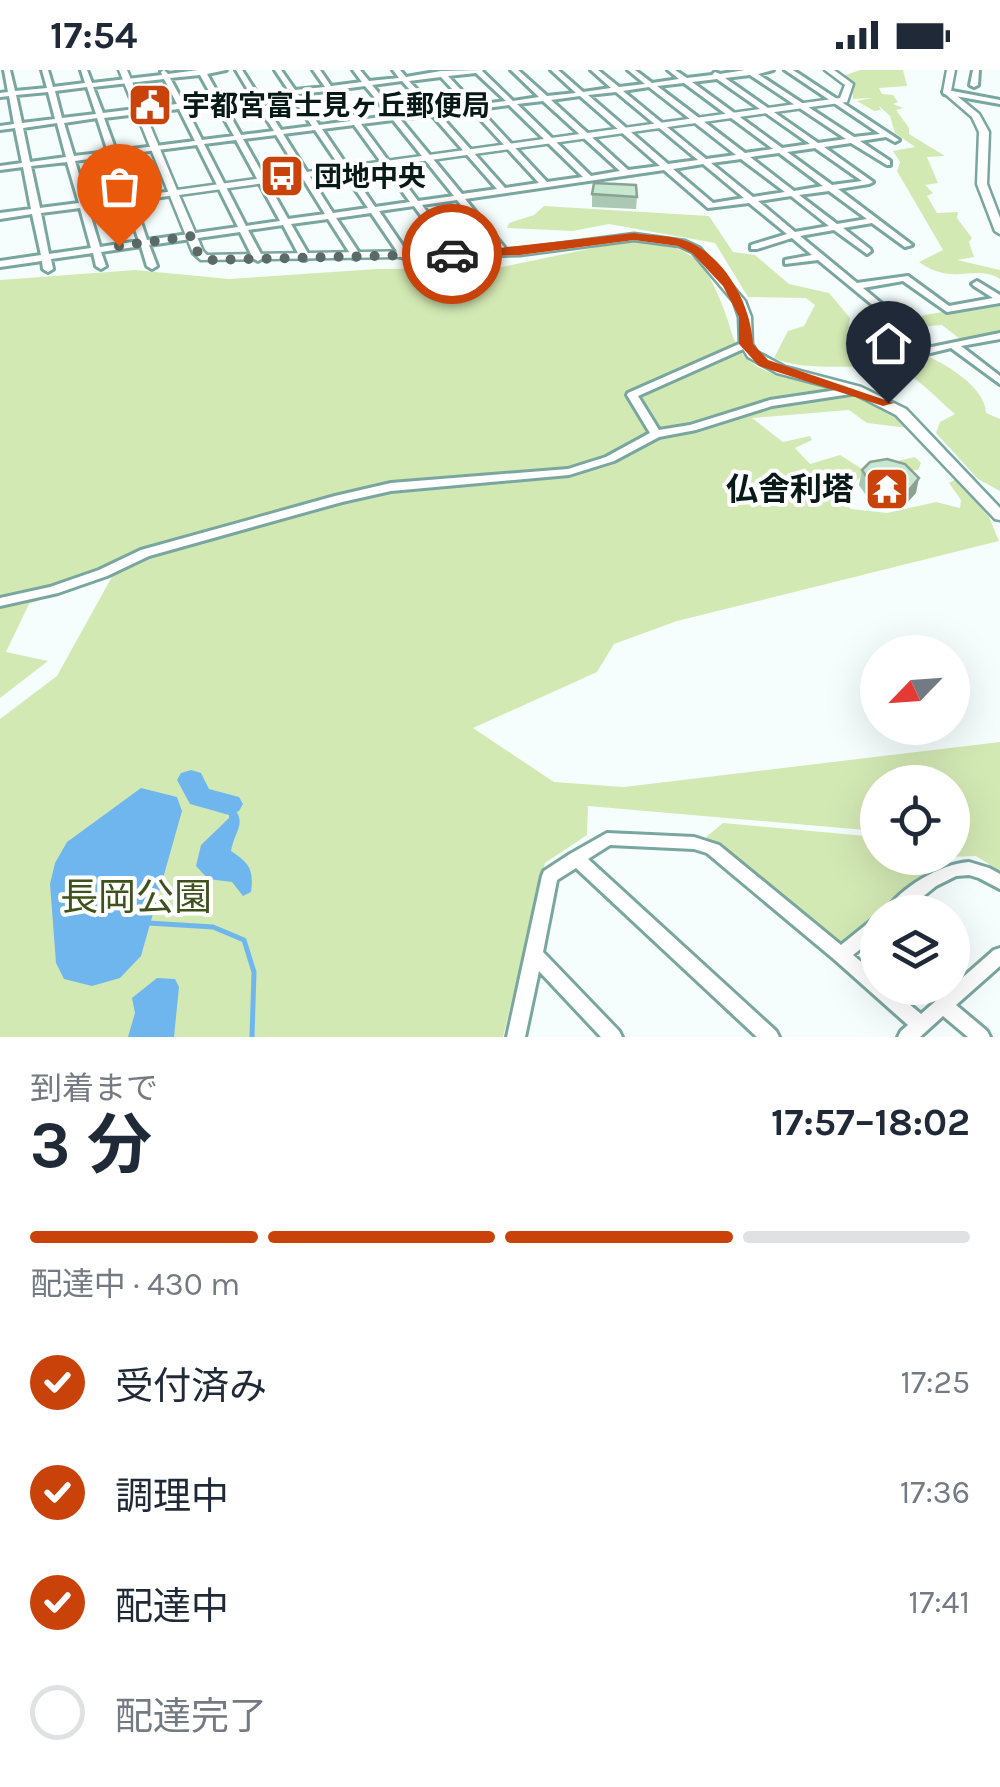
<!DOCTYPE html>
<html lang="ja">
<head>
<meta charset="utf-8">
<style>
	:root { --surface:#fff; --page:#f2f2f3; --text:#1f2937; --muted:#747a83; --line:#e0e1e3; --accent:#c84209 }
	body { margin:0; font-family:Karla,"Noto Sans JP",sans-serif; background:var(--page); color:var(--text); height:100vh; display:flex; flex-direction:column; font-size:38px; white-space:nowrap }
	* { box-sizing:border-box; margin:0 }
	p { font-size:32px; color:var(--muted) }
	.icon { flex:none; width:55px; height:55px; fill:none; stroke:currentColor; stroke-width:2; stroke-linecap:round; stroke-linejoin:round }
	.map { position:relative; height:967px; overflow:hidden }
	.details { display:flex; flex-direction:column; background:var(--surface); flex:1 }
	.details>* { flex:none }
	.needle { width:65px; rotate:245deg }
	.fabs { position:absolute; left:860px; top:565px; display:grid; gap:20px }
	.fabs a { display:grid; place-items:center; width:110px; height:110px; border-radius:50%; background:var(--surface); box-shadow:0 10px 40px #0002; font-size:50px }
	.pin { position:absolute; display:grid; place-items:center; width:85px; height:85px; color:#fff; margin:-102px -42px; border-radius:50% 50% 50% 0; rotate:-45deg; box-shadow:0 0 10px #0007 }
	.pin .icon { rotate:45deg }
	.courier { position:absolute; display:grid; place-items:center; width:100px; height:100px; margin:-50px; border:8px solid #c84209; border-radius:50%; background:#fff; color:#222; box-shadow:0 2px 12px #0007 }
	.headline em { font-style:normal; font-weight:700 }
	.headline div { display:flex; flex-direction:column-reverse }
	.headline { display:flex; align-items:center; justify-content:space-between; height:170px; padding:0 30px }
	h1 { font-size:65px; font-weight:700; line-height:75px }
	.bar { display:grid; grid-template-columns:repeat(4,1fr); gap:15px 10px; align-content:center; height:120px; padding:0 30px }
	.bar i { height:12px; border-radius:8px; background:var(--line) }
	.bar .active { background:var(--accent) }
	.bar p { grid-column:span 4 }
	ol { padding:0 30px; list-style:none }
	li { display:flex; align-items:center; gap:30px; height:110px }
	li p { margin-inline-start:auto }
	li .icon { padding:10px; border-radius:50%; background:var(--accent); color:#fff; stroke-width:4 }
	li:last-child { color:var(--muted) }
	li i { width:55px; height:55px; border:5px solid var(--line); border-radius:50% }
	.status { display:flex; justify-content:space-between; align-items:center; height:70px; padding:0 50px; background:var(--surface); direction:ltr }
	.status svg { height:28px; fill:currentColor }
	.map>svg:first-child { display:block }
</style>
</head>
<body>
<div class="status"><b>17:54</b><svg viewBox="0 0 49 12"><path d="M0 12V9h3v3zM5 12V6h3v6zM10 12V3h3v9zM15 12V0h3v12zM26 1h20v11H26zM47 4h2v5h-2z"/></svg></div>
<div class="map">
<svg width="1000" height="967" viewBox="0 0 1000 967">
	<rect width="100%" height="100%" fill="#f5fefc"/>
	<path fill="#d3e9b4" d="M860,0H903L907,16L879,18L882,24L893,25L898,32L893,34L903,38L896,40L909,58V64L945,86L927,87L938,113L925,115L933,123L927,126L937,143L958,142L957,148L972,168L969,172L974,187L957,190L1000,200V209C975,193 954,217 919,192L943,180L897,101L900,92L893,81L915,77L895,63L890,46L879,36L881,40L874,41L857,31L872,28L853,29L852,11L843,6Z
		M544,136L709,146L733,182L755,185L789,214L829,223L850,248L846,272C866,274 889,275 910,280C935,286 986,315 986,343L1000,349V421L978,409L936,363L940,352L955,344C940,332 918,306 899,301C861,291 809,304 774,288L788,261L804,256L815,235L806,228L748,227L715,173L609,154L573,161L507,158L509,153L534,145Z
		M622,172C688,171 705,185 727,248C733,267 736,281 752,293C790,321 870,310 908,358L867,353L849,340L752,348L783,372L810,366L812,370L795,378L810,394L840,385L862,399L915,387L921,393L918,400L865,403L839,427L851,439L887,443L936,432L960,438L961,430L949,413L956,409L989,447L999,471L677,551L614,574L597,602L473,658L554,712L624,717L1000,672V801L976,786L952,787L956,768L953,767L952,712H878L877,761L588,736L587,765L545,793L503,967H0V649L57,606L114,503L130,495L29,534L6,582L48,591L0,628V210L135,200L229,209L377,199L497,198Z
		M995,233L1000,234V261L960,269L942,255L917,257L907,248Z
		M723,753L877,767L878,788H952L883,842H878L877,847L838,879L706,767Z"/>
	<path fill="#70b6ee" d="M141,718L177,727L182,741L141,886L120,908L92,916L64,909L56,893L50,814L55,793L67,772Z
		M229,734C250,751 234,761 231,781C249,793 254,799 251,822L243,826L232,812L208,809L196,796L201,775L229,748Z
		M157,908L175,909L179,917L174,967H128L135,943L132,928Z"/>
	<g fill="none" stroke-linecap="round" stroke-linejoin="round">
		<path stroke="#70b6ee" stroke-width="5" d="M148,853L213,857L244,870L254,902L252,967"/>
		<path fill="#70b6ee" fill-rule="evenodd" d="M191,700L201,703L209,719L239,727L243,734L239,741L229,745L190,734L177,710L181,703Z"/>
		<defs>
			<path id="minor" d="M4,0H10L15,21L47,18L42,0H48L53,17L85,13L81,0H87L92,13L162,5L161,2L164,0L168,4L198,0H226L207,4L221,29L251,25L236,0H242L258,25L289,21L275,0H281L295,20L325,17L313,0H320L331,16L362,12L353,0H360L369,11L399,8L393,0H400L406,7L441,1L483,0L482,1L513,31L539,27L511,0H518L547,26L576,23L551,0H558L583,22L611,18L591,0H598L619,17L645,14L628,0H635L652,13L679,9L668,0H675L687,8L712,5L715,2L720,4L745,0H773L758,4L854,67L880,64L785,0H793L899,70L895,72L886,67L860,71L890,91V95H887L851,73L824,77L873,112L869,114L838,119L912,175L905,177L872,153L843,158L870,179L871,181L867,184L834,160L800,166L857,213L908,206L949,236L993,228L974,216L972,214L977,211L1000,225V233L947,242L903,211L863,218L894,244L892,246H886L818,190L785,194V190L812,185L792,168L757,179H751V175L787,164L749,133L708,138L664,100L465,129L508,182L504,185L501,184L457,130L422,135L457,183L453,186L450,185L414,136L379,141L409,185L404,188L401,187L371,143L336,148L361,186L356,189L353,188L328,149L291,154L310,187L305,190L300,187L283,155L248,160L263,188L258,191L253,188L240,162L149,175L157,196L152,199L147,196L141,176L101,182L106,196L101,199L96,196L93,183L51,189L53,199L48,202L43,199L42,191L0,197V191L41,185L32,144L0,149V143L31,139L23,97L0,100V96L22,93L15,58L0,60V56L14,54L9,26L0,27V23L8,22ZM476,3L506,31L475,35L448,6ZM200,5L214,30L184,34L170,8ZM750,5L846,69L818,73L725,8ZM441,7L468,36L436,40L409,11ZM164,9L177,34L103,43L93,17ZM717,9L810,74L782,78L692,12ZM402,11L429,41L397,45L372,15ZM684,13L773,79L745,83L657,16ZM365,16L390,46L357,50L334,20ZM87,17L96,44L62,48L55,21ZM649,17L736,85L706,89L623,21ZM328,21L350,51L319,55L298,24ZM48,22L55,49L22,53L16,25ZM616,22L698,90L668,94L588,25ZM291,25L312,56L281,60L261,29ZM580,26L660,96L628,100L551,30ZM254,29L274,61L241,65L223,33ZM543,31L620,101L591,106L517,34ZM216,34L234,66L202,70L186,38ZM509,35L583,107L547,112L479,39ZM179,39L195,71L116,81L104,48ZM472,40L539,113L505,118L439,44ZM432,45L497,119L462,124L400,49ZM97,48L108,82L74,86L64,53ZM393,50L454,126L418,131L361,54ZM57,53L66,87L30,92L23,58ZM354,55L410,132L375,137L322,59ZM315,60L368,138L333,143L283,64ZM276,65L325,144L288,149L243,69ZM236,70L280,151L246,156L204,74ZM197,75L238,157L147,170L134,131L175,125L179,123L175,121L132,126L118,85ZM815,78L862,111L832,115L787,82ZM779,83L823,116L794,121L750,87ZM110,86L124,127L87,132L75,91ZM741,89L785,122L753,127L711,93ZM67,92L79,133L40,138L31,96ZM703,94L744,128L713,133L673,99ZM829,121L867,149L837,154L799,125ZM791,126L829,156L795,162L758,131ZM126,132L139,171L100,177L88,137ZM80,138L91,178L49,184L41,143Z
				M973,0H979L978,15L974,17L970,15Z
				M947,20L1000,30V34L944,24L943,22Z
				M1000,263V269L961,276L1000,306V314L951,278L922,285L890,278L889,276L894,273L922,279Z
				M746,271L751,274L750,276L638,326L659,360L690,355L770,330L857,317L862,320L857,323L772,336L696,360L659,367L614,391L569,405L391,421L342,432L149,486L107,506L58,523L0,536V528L50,517L99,500L141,480L335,426L391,413L568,399L606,387L650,363L627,325L628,323Z
				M607,763L694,767L719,775L841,875L872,850L878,848V865L853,885L878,906V918H890L921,944L994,880L1000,878V896L956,935L987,961L990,967H968L943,946L920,967H898L901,961L908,955L835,890L707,783L694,779L610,775L588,789L776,961L779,967H757L576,798L557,810L543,882L619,961L622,967H601L539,901L525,967H507L542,806L544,801L570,784Z
				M969,792L989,798L1000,804V819L979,808L969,805L956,806L936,816L904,842H885C900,818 940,794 969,792Z"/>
			<path id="tertiary" d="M119,0H127L177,120L840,28L845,15L825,0H834L853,14L847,32L179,125L203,181L207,185L520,179L634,164L685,171L700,178L745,231L751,247L752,274L757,282L785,297L861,317L906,339L1000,438V450L995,449L896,345L853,323L777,303L748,287L740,274L739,247L734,232L692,182L679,176L634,170L520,185L201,190L193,183Z
				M947,0H955L951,21L979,44L989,62L987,114L1000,148V164L995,161L977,114L979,62L972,47L943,22Z"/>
		</defs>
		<use href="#minor" stroke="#7aa6a0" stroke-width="6"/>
		<use href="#tertiary" stroke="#7aa6a0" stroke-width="5"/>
		<use href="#minor" fill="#fff" fill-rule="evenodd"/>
		<use href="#tertiary" fill="#fff" fill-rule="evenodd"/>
	</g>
	<path fill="#aac8b4" d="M592,124L637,127L636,139L592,137Z
		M862,400L916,423L905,435L888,436L870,431L859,415Z"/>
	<path fill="#8ba292" d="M919,408L916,423L905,435L909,420Z"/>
	<path fill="#c6e8d1" stroke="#8ba292" stroke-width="2.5" d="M594,113L636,115L637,127L592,124Z
		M887,389L905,394L919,408L909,420L892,421L873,416L862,400L870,392Z"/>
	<path fill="#c84209" d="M634,163C651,166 672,165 689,172C726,188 751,235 753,274L768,290L894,333L883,336L759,296L739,274V247L723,216L692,183L678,176L634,170L520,185L452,187L446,184Z"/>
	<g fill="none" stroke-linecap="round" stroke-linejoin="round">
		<path stroke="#5b6a67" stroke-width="10" stroke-dasharray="0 18" d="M119,176L192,166L198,183L212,190L452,184"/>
	</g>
	<defs>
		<symbol id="civic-square" viewBox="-11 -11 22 22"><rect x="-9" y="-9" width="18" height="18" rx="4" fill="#c84209" stroke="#fff"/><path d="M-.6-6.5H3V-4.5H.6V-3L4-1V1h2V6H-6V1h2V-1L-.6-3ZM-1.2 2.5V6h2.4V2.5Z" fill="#fff"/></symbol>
		<symbol id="bus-square" viewBox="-11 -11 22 22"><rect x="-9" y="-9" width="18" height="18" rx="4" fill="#c84209" stroke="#fff"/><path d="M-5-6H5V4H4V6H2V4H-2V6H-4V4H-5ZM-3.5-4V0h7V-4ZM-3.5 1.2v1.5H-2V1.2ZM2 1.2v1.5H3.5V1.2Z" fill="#fff"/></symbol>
		<symbol id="temple-square" viewBox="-11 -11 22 22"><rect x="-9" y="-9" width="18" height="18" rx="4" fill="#c84209" stroke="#fff"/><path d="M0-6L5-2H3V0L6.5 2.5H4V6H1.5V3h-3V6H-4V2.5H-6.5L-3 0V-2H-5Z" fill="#fff"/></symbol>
	</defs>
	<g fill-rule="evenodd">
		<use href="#civic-square" x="125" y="10" width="50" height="50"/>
		<use href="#bus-square" x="257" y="81" width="50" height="50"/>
		<use href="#temple-square" x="862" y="394" width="50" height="50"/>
	</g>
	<g text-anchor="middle" stroke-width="8" stroke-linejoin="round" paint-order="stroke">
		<g font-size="28" font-weight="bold" fill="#081a17" stroke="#fff" text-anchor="start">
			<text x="182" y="45">宇都宮富士見ヶ丘郵便局</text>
			<text x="314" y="116">団地中央</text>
		</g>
		<g font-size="32" font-weight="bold" fill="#081a17" stroke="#fff" text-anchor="end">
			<text x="854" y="430">仏舎利塔</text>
		</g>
		<g font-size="38" fill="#3f521c" stroke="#fff">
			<text x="136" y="840">長岡公園</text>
		</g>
	</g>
</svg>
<div class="fabs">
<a><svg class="needle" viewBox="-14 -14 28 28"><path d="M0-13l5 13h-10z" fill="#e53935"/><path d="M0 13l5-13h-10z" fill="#747a83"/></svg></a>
<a><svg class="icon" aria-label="locate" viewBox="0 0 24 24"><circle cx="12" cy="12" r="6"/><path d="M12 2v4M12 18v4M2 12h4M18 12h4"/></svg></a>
<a><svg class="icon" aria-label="layers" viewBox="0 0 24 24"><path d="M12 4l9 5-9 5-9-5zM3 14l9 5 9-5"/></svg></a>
</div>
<div class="pin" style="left:119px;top:176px;background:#ea580c"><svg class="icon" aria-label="bag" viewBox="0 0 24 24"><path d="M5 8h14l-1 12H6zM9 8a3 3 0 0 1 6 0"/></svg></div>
<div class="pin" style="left:888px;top:333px;background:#1f2937"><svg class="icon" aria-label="home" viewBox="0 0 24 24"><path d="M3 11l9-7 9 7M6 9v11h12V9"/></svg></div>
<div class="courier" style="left:452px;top:184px"><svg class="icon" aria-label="car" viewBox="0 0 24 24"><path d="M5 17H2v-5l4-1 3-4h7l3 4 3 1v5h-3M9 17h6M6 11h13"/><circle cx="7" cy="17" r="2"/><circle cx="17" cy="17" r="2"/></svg></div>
</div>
<section class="details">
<div class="headline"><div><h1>3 分</h1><p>到着まで</p></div><em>17:57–18:02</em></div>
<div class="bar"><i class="active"></i><i class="active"></i><i class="active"></i><i></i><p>配達中 · 430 m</p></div>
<ol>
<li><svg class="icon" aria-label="check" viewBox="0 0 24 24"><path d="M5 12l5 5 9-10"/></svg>受付済み<p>17:25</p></li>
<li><svg class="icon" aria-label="check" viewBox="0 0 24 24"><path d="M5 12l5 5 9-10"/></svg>調理中<p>17:36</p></li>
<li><svg class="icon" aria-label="check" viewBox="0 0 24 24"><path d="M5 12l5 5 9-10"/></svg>配達中<p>17:41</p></li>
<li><i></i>配達完了</li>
</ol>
</section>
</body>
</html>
